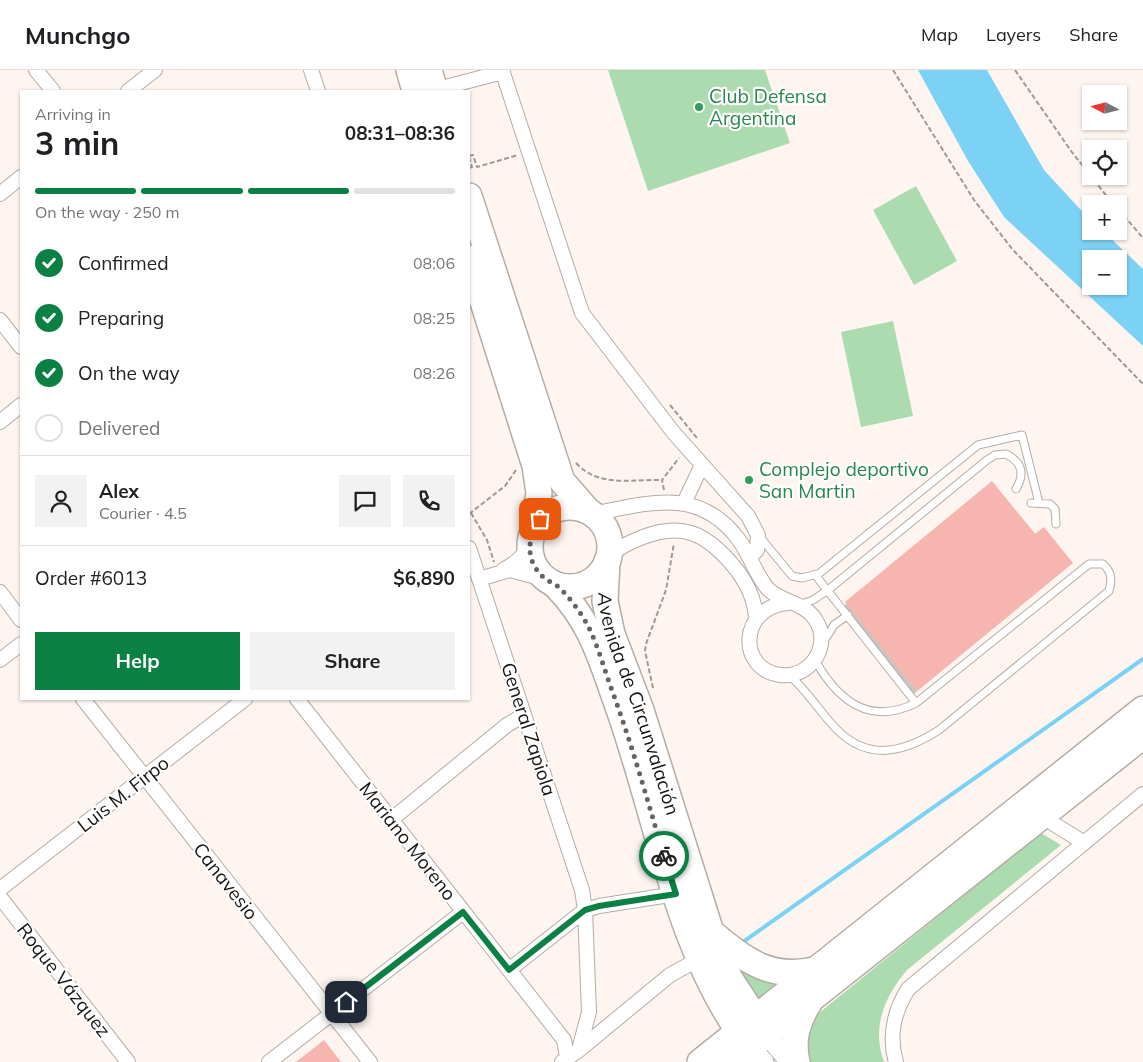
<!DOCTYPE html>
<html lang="en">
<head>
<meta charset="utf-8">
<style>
	:root { --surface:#fff; --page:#f2f2f2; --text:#202124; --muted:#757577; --line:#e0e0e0; --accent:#0b8043 }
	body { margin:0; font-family:Mulish,sans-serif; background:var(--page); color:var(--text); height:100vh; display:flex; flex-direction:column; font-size:19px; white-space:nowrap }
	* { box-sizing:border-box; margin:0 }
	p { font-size:16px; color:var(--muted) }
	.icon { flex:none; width:28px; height:28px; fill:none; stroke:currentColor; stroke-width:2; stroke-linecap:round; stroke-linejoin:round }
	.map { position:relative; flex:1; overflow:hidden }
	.details { position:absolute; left:20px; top:20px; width:450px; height:610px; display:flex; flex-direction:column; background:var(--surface); border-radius:0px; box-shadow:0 1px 4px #0004 }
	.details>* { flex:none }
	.needle { width:32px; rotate:277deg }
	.fabs { position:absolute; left:1082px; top:15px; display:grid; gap:10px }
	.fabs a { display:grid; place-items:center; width:45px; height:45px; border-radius:0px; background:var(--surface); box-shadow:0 1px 4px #0004; font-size:25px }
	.pin { position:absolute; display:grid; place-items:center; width:42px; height:42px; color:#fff; margin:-21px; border-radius:10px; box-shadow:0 2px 8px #0006 }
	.courier { position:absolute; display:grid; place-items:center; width:50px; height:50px; margin:-25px; border:4px solid #0b8043; border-radius:50%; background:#fff; color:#222; box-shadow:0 1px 6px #0007 }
	.head em { font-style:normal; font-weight:700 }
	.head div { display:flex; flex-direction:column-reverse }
	.head { display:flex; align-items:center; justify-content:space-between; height:85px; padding:0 15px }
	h1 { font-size:32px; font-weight:700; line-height:38px }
	.bar { display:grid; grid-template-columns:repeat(4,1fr); gap:8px 5px; align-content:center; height:60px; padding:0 15px }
	.bar i { height:6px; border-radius:4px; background:var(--line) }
	.bar .on { background:var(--accent) }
	.bar p { grid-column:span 4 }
	.line { display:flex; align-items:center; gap:12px; padding:0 15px; border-top:1px solid var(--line) }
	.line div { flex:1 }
	.round { display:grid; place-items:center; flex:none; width:52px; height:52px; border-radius:0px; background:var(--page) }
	ol { padding:0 15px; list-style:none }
	li { display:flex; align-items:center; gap:15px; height:55px }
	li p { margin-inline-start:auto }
	li .icon { padding:5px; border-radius:50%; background:var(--accent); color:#fff; stroke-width:4 }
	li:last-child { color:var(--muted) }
	li i { width:28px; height:28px; border:2px solid var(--line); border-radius:50% }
	.cta { display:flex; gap:10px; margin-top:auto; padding:10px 15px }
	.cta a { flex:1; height:58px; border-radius:0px; background:var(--accent); color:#fff; font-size:20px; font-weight:700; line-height:58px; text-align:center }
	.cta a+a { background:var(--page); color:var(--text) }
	header { display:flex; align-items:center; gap:30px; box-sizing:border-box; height:70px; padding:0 25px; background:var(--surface); border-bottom:1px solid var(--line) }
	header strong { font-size:24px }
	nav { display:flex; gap:28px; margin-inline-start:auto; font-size:18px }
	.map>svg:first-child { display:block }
</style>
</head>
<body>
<header>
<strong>Munchgo</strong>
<nav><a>Map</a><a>Layers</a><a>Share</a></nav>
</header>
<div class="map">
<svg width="1143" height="992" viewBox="0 0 1143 992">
	<rect width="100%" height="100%" fill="#fef5f0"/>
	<path fill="#abdbae" d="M608,0H765L790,73L648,121Z
		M916,116L957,191L914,215L873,140Z
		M893,251L913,346L861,357L841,262Z
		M1041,763L1061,775L907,900C885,926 871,957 884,992H809C806,975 806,963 814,947Z
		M732,888L791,913L762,936Z"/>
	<path fill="#7cd2f5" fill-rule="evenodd" d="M918,0H987L1044,100L1091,151V161H1103L1143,199V276L1004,147L968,91ZM1091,189H1119V216H1091Z"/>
	<path fill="#0003" d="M992,413L1065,499L910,627L839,540Z"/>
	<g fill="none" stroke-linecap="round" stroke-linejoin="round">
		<path stroke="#7cd2f5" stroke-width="4" d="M743,872L1143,589"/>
	</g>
	<path fill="#f7b5b0" d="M992,411L1035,464L1044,457L1073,493L917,621L845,532Z
		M324,970L341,992H296Z"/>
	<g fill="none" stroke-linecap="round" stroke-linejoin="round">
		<defs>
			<path id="lane" d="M1031,433L1050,434L1055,439L1056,454
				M760,467L792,506L802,508L817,504
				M799,535L813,530L828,520L987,390L995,385L1006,384C1022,392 1025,404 1016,419
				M824,571L834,555L848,545
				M790,606C806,620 816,636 830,652C863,692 900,685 939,660L1109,521C1112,510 1112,502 1103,494H1089L916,633C869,656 838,631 815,590
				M916,633L816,506L978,375L1022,365L1039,433"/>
			<path id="street" d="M36,0L53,21
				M311,0L318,21
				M502,0L582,243L673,362L748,446L758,465L757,480L750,487
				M128,21L155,0
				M430,21L503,2
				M0,124L21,107
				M0,250L21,277
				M0,352L21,335
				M684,433L702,395
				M593,444C648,433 699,416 739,470C750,485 756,505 768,519C782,533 804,532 815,549C833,575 810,609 780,605C737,599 739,537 788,533
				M469,478L582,820L585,840L589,942L579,980L562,992
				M609,486C619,477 630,472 643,467C681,452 705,463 731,493C745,509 755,527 756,549
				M503,500C516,493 524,487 529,473
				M479,509L510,500L544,509
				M0,522L21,550
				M0,590L21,574
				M83,629L370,992
				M297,629L564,970L567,987
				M1041,746L1083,772
				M392,749L507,655L524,645
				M0,819L245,629
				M0,827L128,992
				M509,900L585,840L599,836L676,824
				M579,980L670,905L699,889
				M269,992L463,842
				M896,992C888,965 894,942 908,919L1143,724"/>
			<path id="secondary" d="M766,964L790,992
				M750,977L764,992"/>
			<g id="highway">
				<path d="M409,0L415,21"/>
				<path d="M429,0L435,21"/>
				<path d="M469,126L562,411L588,441"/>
				<path d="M469,188L535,396L539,423L533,460"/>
				<circle cx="570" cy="477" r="40"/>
				<path id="s1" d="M607,491L605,531L612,564L641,640L711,862L730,909L765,962"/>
				<path d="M555,515C590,550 600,586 616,631C658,746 674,875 748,975"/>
				<path d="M711,862C746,891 771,911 818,899"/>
				<path d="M700,992L1143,639"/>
				<path d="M732,992L1143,666"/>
				<path d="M797,992C792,970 797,952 809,933"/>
			</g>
		</defs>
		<use href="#lane" stroke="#b5aca5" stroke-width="9"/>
		<use href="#street" stroke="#b5aca5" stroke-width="16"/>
		<use href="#secondary" stroke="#b5aca5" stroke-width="21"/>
		<use href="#highway" stroke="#b5aca5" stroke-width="28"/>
		<path stroke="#9f9995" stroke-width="2" stroke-dasharray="5 2.5" stroke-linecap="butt" d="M893,0L974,130L1013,180L1143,314
			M1015,0L1071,81L1113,134
			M469,86L473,85L477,97L518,85
			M469,87L472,97L469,98
			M1119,140L1143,168
			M670,335L697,368
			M576,393C599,418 632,409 661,410
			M664,420L662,410L679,388
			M471,443L487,470L494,492
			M469,444L505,416L516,400
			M653,618L645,581L646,574L666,520L674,473"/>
		<use href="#lane" stroke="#fff" stroke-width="7"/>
		<use href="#street" stroke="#fff" stroke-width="14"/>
		<use href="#secondary" stroke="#fff" stroke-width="19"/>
		<use href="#highway" stroke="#fff" stroke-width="25"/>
	</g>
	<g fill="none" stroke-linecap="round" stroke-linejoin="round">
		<path stroke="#68635f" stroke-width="5" stroke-dasharray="0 9" d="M540,449C527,468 525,490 543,507C546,511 552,512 556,515C568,525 579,540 587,554C597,573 603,595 610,615C631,671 647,729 664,786"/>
		<path stroke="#0b8043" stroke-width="6" d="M346,932L463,842L509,900L585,840L599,836L676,824L664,786"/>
	</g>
	<g fill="#2e9e5b" stroke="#fff" stroke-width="2">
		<circle cx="699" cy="37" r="5"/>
		<circle cx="749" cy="410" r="5"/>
	</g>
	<g text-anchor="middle" stroke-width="4.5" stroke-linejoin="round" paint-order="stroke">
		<g font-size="19" fill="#27864d" stroke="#fff" text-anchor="start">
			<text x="709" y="33">Club Defensa<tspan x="709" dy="22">Argentina</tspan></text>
			<text x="759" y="406">Complejo deportivo<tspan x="759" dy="22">San Martin</tspan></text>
		</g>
		<g font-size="19" fill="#171411" stroke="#fff">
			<text dy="7" stroke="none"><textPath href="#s1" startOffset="148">Avenida de Circunvalación</textPath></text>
			<text transform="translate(529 659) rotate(72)" y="7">General Zapiola</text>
			<text transform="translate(123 724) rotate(-38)" y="7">Luis M. Firpo</text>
			<text transform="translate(408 771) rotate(52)" y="7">Mariano Moreno</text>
			<text transform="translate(226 811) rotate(52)" y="7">Canavesio</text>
			<text transform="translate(64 910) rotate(52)" y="7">Roque Vázquez</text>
		</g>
	</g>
</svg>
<div class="fabs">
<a><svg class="needle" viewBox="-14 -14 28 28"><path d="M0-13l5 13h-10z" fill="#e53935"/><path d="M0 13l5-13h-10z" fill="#757577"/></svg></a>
<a><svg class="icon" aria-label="locate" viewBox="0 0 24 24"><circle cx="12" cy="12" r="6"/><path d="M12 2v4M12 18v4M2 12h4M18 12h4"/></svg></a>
<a>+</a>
<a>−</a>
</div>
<div class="pin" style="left:540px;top:449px;background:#ea580c"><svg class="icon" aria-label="bag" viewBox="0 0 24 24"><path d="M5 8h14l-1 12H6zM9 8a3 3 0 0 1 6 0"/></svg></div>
<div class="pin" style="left:346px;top:932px;background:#1f2937"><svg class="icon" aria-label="home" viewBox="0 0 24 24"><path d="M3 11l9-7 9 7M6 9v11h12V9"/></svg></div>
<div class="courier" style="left:664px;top:786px"><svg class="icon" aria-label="bike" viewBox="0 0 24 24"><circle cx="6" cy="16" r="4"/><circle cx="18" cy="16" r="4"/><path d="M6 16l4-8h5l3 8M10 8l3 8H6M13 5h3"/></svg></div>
<section class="details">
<div class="head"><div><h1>3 min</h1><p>Arriving in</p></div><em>08:31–08:36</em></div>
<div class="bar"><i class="on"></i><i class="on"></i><i class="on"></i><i></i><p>On the way · 250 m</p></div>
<ol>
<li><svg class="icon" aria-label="check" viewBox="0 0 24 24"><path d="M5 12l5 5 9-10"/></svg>Confirmed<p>08:06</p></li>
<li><svg class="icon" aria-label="check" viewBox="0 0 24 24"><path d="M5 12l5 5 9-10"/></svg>Preparing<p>08:25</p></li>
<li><svg class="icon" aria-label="check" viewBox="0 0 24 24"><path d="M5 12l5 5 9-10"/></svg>On the way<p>08:26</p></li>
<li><i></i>Delivered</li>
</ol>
<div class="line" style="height:90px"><a class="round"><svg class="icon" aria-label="person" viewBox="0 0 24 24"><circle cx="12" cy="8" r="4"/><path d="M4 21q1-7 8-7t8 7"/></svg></a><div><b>Alex</b><p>Courier · 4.5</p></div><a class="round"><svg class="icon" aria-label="chat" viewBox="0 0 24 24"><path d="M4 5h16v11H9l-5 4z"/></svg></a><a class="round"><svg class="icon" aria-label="phone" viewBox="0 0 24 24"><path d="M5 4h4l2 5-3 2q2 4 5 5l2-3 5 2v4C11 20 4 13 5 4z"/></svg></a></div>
<div class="line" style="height:65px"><div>Order #6013</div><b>$6,890</b></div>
<div class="cta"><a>Help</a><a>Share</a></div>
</section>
</div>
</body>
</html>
